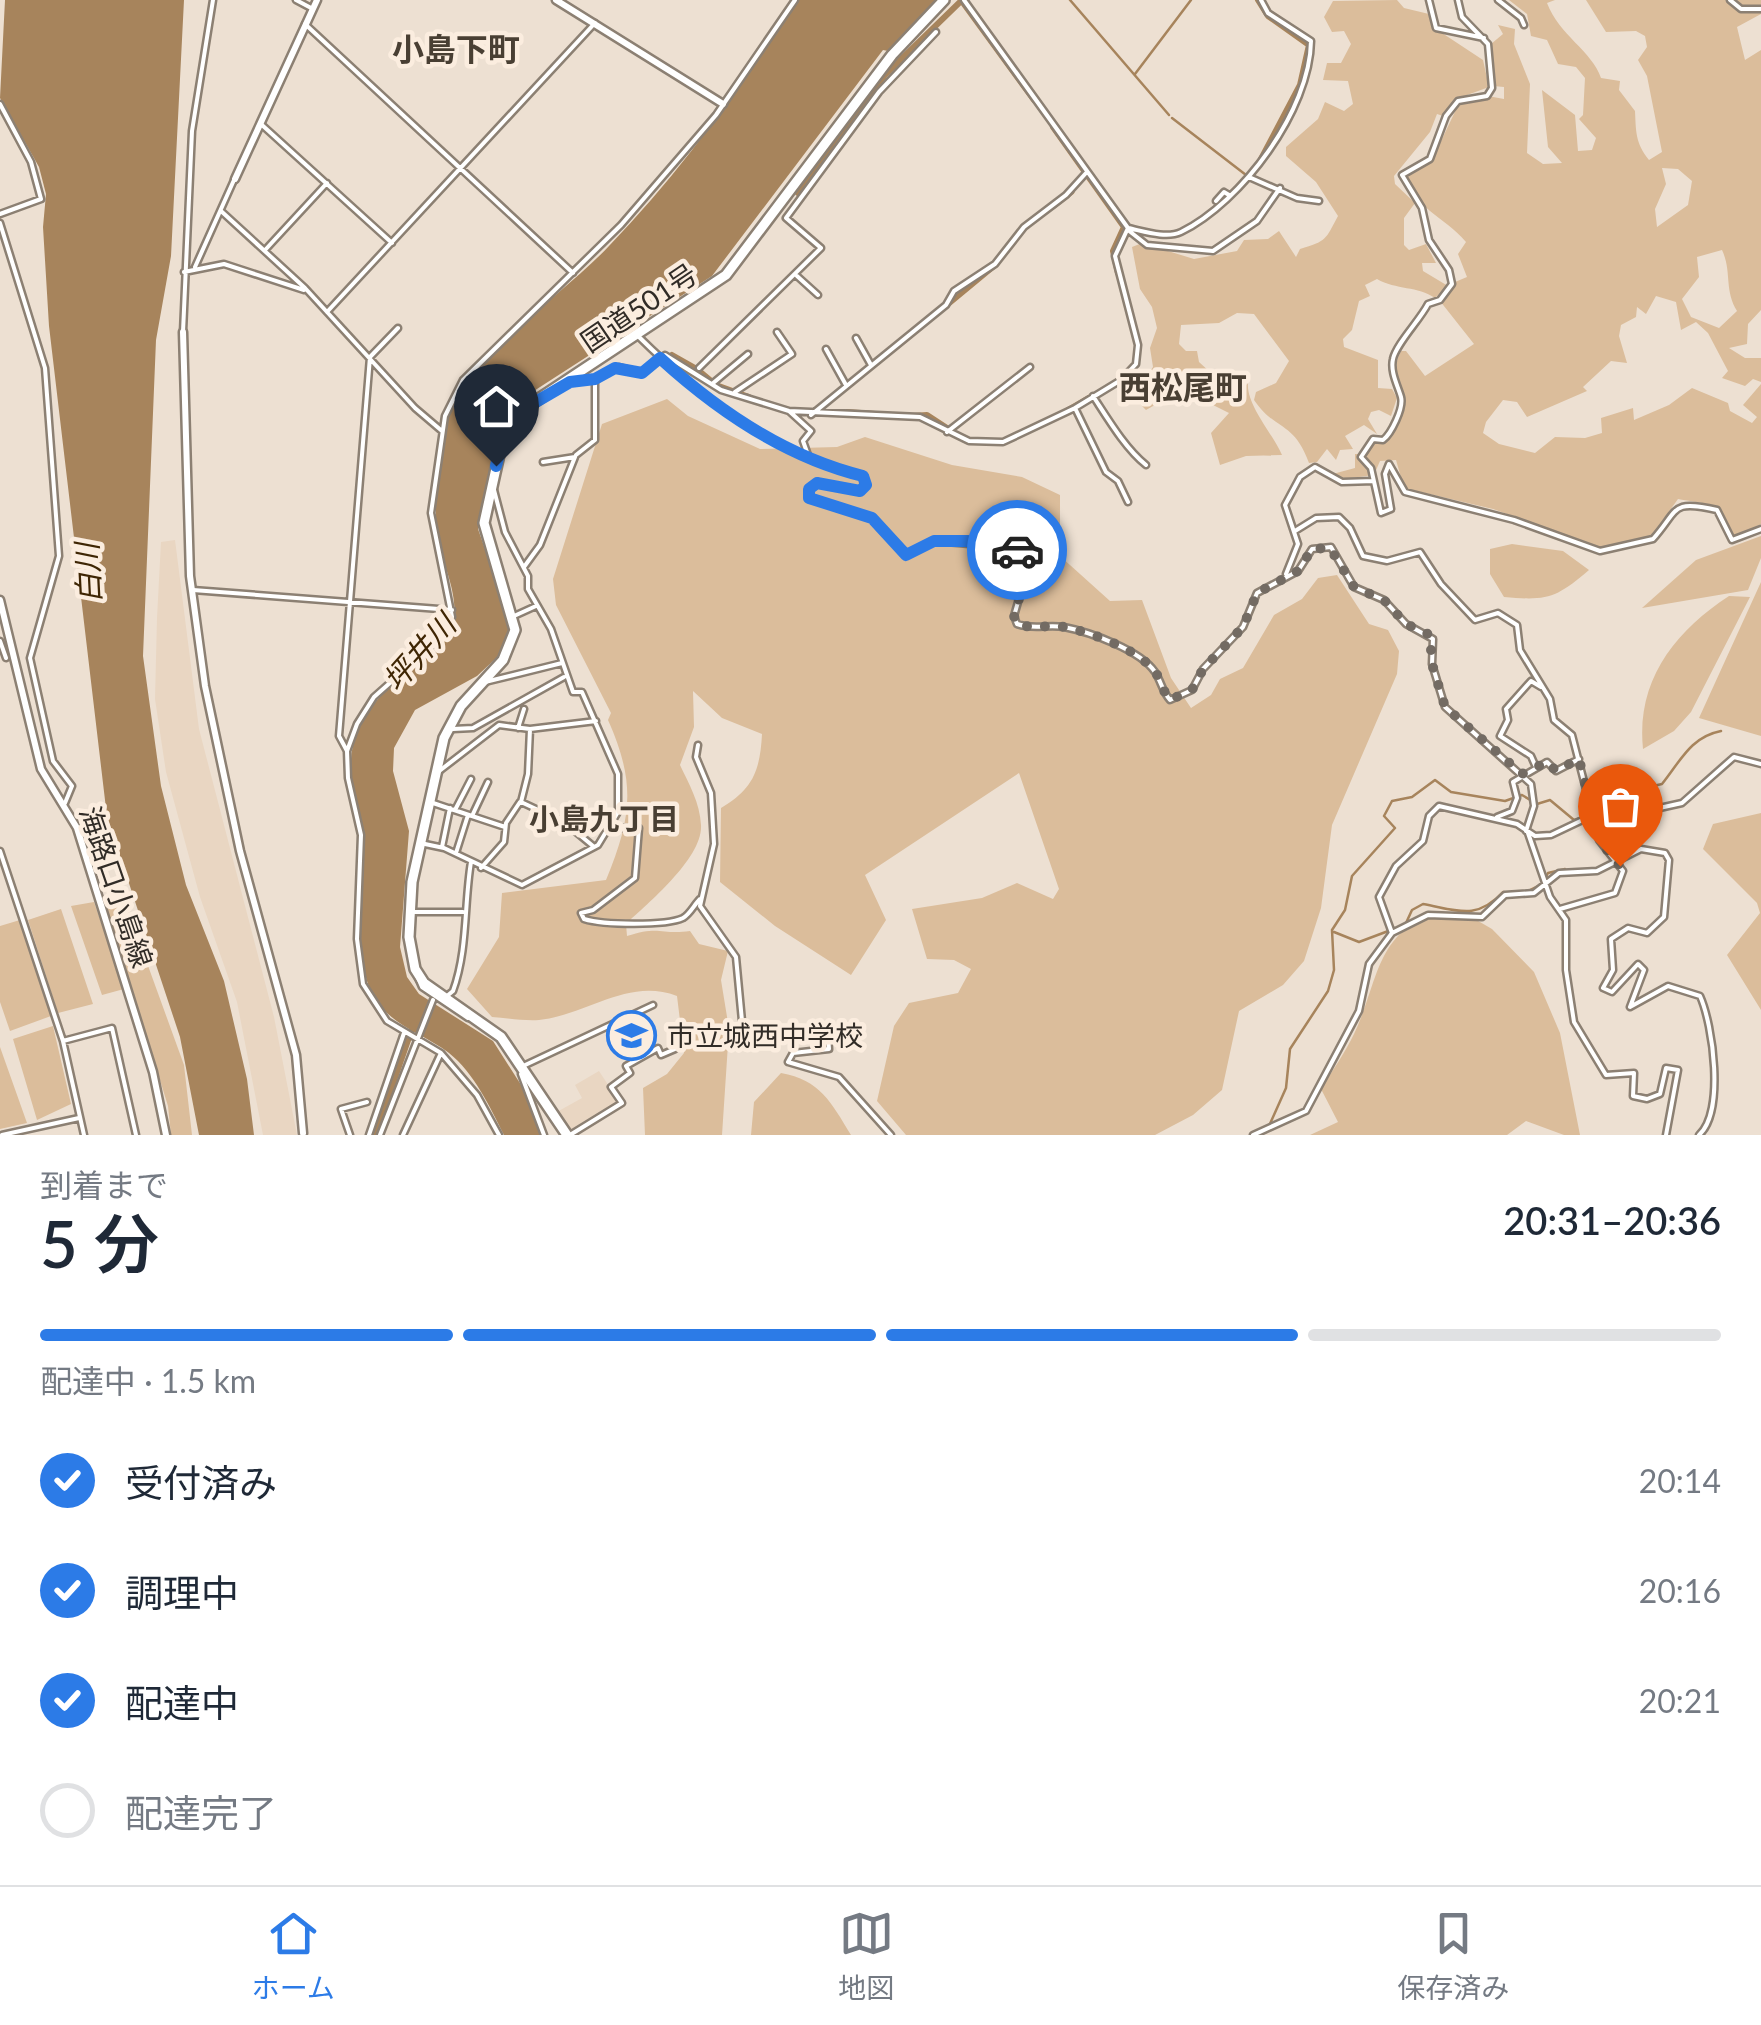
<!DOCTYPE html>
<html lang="ja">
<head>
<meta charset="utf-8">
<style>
	:root { --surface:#fff; --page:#f2f2f3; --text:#1f2937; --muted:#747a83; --line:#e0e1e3; --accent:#2c7be7 }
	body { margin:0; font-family:Lato,"Noto Sans JP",sans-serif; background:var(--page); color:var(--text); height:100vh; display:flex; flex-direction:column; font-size:38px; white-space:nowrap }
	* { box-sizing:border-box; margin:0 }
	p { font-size:32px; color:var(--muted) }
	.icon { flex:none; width:55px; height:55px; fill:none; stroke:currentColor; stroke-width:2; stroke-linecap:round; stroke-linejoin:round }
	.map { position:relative; height:1135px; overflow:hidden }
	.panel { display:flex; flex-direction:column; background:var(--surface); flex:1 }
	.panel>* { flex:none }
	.pin { position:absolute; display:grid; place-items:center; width:85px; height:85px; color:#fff; margin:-102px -42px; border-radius:50% 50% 50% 0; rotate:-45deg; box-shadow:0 0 10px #0007 }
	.pin .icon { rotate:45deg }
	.courier { position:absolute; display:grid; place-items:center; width:100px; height:100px; margin:-50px; border:8px solid #2c7be7; border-radius:50%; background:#fff; color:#222; box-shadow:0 2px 12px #0007 }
	.headline em { font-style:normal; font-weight:600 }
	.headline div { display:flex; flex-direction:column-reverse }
	.headline { display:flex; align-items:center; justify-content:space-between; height:170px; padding:0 40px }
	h1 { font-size:65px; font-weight:600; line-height:75px }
	.bar { display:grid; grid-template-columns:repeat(4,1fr); gap:15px 10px; align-content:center; height:120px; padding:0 40px }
	.bar i { height:12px; border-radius:8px; background:var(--line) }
	.bar .active { background:var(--accent) }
	.bar p { grid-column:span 4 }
	ol { padding:0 40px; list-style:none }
	li { display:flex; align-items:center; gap:30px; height:110px }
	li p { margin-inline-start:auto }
	li .icon { padding:10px; border-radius:50%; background:var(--accent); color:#fff; stroke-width:4 }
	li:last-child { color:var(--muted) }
	li i { width:55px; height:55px; border:5px solid var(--line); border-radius:50% }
	.dock { display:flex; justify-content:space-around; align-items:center; height:140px; border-top:2px solid var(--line); background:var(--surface); font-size:28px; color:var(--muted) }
	.dock a { display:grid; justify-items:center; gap:5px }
	.dock .active { color:var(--accent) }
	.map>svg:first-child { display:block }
</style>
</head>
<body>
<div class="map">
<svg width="1761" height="1135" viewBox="0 0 1761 1135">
	<rect width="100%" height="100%" fill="#ede0d2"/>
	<path fill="#e9d6c2" d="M175,540L199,729L274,1017L297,1135H263L237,1002L200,897L166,772L155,699L157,618L161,542Z
		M599,1071L620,1103L569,1134L555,1113L582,1098L575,1085Z"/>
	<path fill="#dbbd9b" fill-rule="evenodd" d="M1397,0L1404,8L1429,14L1436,29L1483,60L1489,87L1459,98L1443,116L1437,114L1430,132L1394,176L1395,184L1415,203L1404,218V245L1409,250L1426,244L1436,263H1422L1423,271L1448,286L1435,298C1418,286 1396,290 1377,279L1365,285L1370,296L1359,301L1352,330L1343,339L1344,347L1378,360V388L1392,389L1397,398L1391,416L1379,410L1371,412L1368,419L1377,434L1364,425L1345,436L1353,449L1340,450L1336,460L1327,449L1317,462L1309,463C1293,420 1276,432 1254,400L1256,392L1276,383L1289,361L1254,314L1237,313L1219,323L1181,325L1179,344L1186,351H1197L1199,362L1211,373L1205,380L1215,395L1224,394L1223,372L1241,391L1248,383C1246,405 1273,434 1282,455L1246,456L1220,465L1211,433L1229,413L1201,399L1198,386L1187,388L1190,398L1174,394L1146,410L1140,404L1141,385L1153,367L1150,348L1157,328L1152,307L1140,289L1132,247L1142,243L1194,259L1237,251L1244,240L1268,239L1279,231L1296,257L1300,249C1327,241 1325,240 1338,216L1316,182L1286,156V147L1318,119L1325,102L1344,111L1353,104L1348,81L1323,80L1327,63H1341L1351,44L1344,31L1332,32L1324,17L1333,1Z
		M1509,0H1555L1547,3C1559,35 1592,51 1601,78L1620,81L1619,90L1635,111C1636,130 1635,143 1649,160L1662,152L1647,76L1638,60L1647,47L1645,36L1636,31L1606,32L1586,0H1761V14L1737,27L1745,60L1761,50V310L1748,324L1747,344L1729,348L1745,358H1761V382L1753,379L1745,386L1722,378L1728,371L1708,333L1696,322L1681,330L1676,302L1656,296L1646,314L1637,307L1636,317L1621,325L1619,336L1627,363L1611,361L1583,387L1587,391L1527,417L1517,402L1503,400L1486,422L1483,433L1499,444L1535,453L1555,437L1585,438L1602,433L1601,418L1633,408L1634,420L1669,405L1692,388L1728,403L1730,411L1752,423L1757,417L1743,405L1761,384V524L1733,539L1726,535C1719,500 1711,505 1678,499L1650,538L1602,548L1493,509L1404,488L1396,460L1380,461L1374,475L1336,480L1329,475L1355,468V454H1363L1376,437L1386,439C1416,410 1385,379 1401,351H1406L1425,376L1474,344L1440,301L1455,282L1467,277L1458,254L1466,242C1444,216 1414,209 1403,173L1433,158L1461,99L1477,94L1504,99V87L1493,86L1488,64L1491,44L1503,34L1498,25L1515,29L1514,44L1530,84L1527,153L1543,164L1562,163L1548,147L1542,90L1575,115L1578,151L1592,150L1596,138L1579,119L1583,115L1585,78L1576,67L1558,64L1547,40L1531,36L1527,14ZM1662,168L1678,169L1692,181L1688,205L1657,227L1655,209L1666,184ZM1722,250C1732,271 1724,290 1737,311L1719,328L1691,317L1682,299L1699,277L1697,257Z
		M667,399L688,416L760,449L837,447L865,437L952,465L1022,477L1060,495V556L1110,601L1142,600L1171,678L1191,708L1211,695L1220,679L1243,668L1274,615L1302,599L1318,578L1337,575L1369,624L1388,630L1399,651L1397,674L1332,825L1321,908L1304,961L1283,985L1239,1011L1222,1090L1193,1115L1155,1135H906L877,1101L894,1026L909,1003L958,993L971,969L954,960L927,959L912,909L982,898L1017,883L1053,899L1059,889L1019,773L865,875L886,920L851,975L775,926L720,882L721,808C753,789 760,771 762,734L722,718L693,691L694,727L680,765C689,784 700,803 701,825C703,858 648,903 626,924L627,936C660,925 661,935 690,931L699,944L728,951L721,980L729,1029L722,1135H645L643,1088L667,1074L684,1053L677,996C628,977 587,1015 539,1020C524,1021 507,1018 492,1017L467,989L499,937L502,893L606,880C632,817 636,783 608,720L611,713L556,605L553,579L602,424Z
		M1761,536V558L1748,590L1642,608L1696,560Z
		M1512,544L1563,551L1589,570C1556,598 1548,601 1504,597L1490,574V549Z
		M1761,582V736L1699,718Z
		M1729,596L1750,597L1691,712L1674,731L1643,749C1636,681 1674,632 1729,596Z
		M1761,813V1010L1727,955L1760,913L1757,903L1703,849L1713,824Z
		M122,894L184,1065L192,1135H171L168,1106L104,899Z
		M94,902L124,989L102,995L71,906Z
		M61,909L93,1004L58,1013L28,920Z
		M1432,912L1473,918L1492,929L1534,972L1560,1033L1580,1135H1564L1526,1121L1507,1135H1310L1338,1122L1321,1089C1332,1071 1345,1053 1354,1034C1379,981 1374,939 1432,912Z
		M20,920L51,1016L10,1031L0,1002V926Z
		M53,1026L71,1104L37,1120L13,1039Z
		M0,1047L27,1123L0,1129Z
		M781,1073C820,1080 831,1102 851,1135H751L754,1102Z"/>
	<path fill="#a7845c" d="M5,0H184L171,256L156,340L143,656L161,786L186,885L224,981L247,1079L254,1135H199L180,1037L107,817L49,326L43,227L46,194L39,167L0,98Z
		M799,0H938L888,51L883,50L712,276L523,398L500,423L478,529L511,624L508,647L477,676L415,710L394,748L393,771L409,831L400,947L407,977L419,994L493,1041L523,1088L540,1135H504C490,1107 474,1073 449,1053C424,1034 394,1027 376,1000C348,959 368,875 362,827C360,804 349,783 351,759C352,744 357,730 365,716C387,681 427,664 452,632C461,596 444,571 438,537C432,509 438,443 448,416C470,356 564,294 609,246C682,171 741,86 799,0Z"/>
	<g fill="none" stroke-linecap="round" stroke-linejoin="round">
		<path stroke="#a7845c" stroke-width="2.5" d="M1070,0L1169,115
			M1135,74L1191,0
			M1172,118L1246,175
			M1526,892L1542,884L1548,873L1565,869
			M1406,923L1412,910L1423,904C1457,910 1476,921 1503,892L1513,893
			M1334,932L1359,942L1391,930
			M1269,1126L1286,1088L1290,1049L1328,991L1334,970L1332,930L1345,910L1352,876L1395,828L1384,816L1392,801L1412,797L1435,780L1451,792L1505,801L1522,795L1537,804L1550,800L1574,820L1615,806L1631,791L1662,784C1680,762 1690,737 1721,731"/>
		<path stroke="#a7845c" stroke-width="5" d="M1053,207L1072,192
			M898,346L997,264"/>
		<path stroke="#a7845c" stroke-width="6" d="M961,0L1034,100
			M1258,0L1268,16L1309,45L1300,85L1261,159
			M1053,127L1124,227L1113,251L1118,273
			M798,193L885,75L961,1
			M672,355L695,368
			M698,370L716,385L749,397
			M1068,410L1092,396
			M847,412L875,414
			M912,416L927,415L950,430
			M375,1135L414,1023"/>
		<defs>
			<path id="minor" d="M296,0L313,9
				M964,0L1128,228C1143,231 1166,239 1181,232C1242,202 1310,110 1311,41L1268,13L1261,0
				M1429,0L1436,28L1484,38
				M1458,0L1462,17L1488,44L1492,88L1487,96L1458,101L1446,116L1430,159L1402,175L1422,208L1429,240L1449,270L1452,284L1440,300L1428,304C1420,320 1396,344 1393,359C1390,372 1398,386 1401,397C1404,408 1391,434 1383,440L1373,439L1361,457L1371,468L1381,513L1391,509L1385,474L1389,464L1405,492L1514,520L1600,551L1653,539C1679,510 1670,499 1717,510L1732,540L1761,529
				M1498,0L1521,18L1524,25
				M1730,0L1741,9H1761
				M305,24L573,273
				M0,104L31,162L41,199L0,214
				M262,125L392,243
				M1249,177L1297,198L1319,201
				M1216,201L1224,192L1229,195
				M221,211L305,288L415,408L442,431
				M0,223L45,368L59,556L30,658L53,761L72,786L65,803
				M1128,230L1147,245L1213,251L1257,221L1280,188
				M266,249L327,183
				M195,267L234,180
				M184,272L224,264L304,290
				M797,276L818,295
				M327,312L595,23
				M183,332L192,131L213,0
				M638,336C702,399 774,455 863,476L866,485L861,491L817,483L809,489V498L873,519L907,555L934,541L1016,548L1028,567L1014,616L1017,624C1034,630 1047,624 1064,627C1090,632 1140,650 1155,672C1161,681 1162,691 1170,700L1192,690L1203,669L1243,627L1257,593L1298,571L1312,549L1331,547L1354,587L1384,600L1406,624L1433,639L1432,664L1445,707L1531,784L1534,806L1526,831
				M856,338L871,365
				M826,349L846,385
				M699,368L821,248L786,218L879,92L936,32
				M570,382L595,379L619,367L642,373L665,355L721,390L789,411L920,417L969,441L1003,442L1075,408L1121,380L1136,364L1138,345L1115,256L1128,228
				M712,384L748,354
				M735,392L792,354L777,332
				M1093,396C1108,419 1125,448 1146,465
				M1075,408L1106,472L1118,481L1128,502
				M789,411L811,431L803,441L808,455
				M811,415L946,305L954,291L995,264L1024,227L1066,195L1086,173
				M947,432L1030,367
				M576,455L595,440V379
				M1295,531L1316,518L1339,517L1350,528L1363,556L1387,561L1420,552L1441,584L1475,620L1498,613L1517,625L1520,650L1550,699L1554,720L1572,735L1599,840L1623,871L1615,893L1560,909
				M524,567L540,545L575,457L543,462
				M1286,574L1298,544L1285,505L1300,477L1315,467L1342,482L1374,481
				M193,590L452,610
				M514,616L536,606
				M0,641L6,658
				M485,682L562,663
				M518,728L524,709
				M453,729L473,728L564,677
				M530,729L528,774L521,802L564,822L593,846
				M698,745L696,757L711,793L714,844L700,906L736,957L742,1021L756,1032L828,1036L829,1049L793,1053L788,1062L839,1077L891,1135
				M347,751L339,736L370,357L398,328
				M1535,765L1531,756L1500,736L1508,720L1506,709L1531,681L1541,687
				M438,772L499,725L530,729L596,721
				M430,802L505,827
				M455,810L471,779
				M472,816L488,782
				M1497,817L1512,811L1517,798L1513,782L1547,762L1556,771L1579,759
				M610,828H639L635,878L593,910L581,913L584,919C603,925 666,926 683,918C690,914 694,905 700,899
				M1528,833L1550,897L1566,920V970L1574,1022L1606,1075L1634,1073L1633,1096L1647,1099L1660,1094L1666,1068L1678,1070L1666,1135
				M425,844L444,848L522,885L598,845L618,812V774L582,692H573L551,629L528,589V576L505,532L494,490
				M442,847L450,808
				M0,851L63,1041L84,1135
				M456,853L468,815
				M481,868L504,842L506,823L520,802
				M413,912H463
				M1392,933L1379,897L1396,866L1423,841L1429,816L1439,806L1517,824L1535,836L1551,835L1591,816L1646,811L1682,803L1734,757L1761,764
				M413,966L422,987L468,1018
				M447,996L453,991C468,950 464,904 471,862
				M63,1041L112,1028L136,1135
				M521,1067L653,1005
				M521,1074L544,1135
				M2,1135L79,1118
				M350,1135L341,1109L367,1102
				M369,1135L404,1033
				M380,1135L433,1000
				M403,1135L441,1053
				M499,1135L477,1095L441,1053L387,1021L363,984L357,939L361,835L348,778L347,751L357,724L374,697L445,634L452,617L431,513L445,416L463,380L621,225L716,115L795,0
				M570,1135L622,1103L611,1087L630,1073L626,1066L658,1048L661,1055L675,1049
				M1253,1135L1306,1111L1359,1011L1369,964L1392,933L1428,915L1482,917L1505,895L1534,893L1559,873L1597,871L1641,849L1665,853L1669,860L1664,917L1647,933L1628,928L1611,939L1613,970L1603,988L1612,992L1638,964L1644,970L1630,1007L1668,986L1700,996C1713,1025 1725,1112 1699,1135"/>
			<path id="tertiary" d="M556,0L723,104
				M235,179L317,0
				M183,332L190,576L205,686L240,851L296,1055L303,1133"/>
			<path id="secondary" d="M0,600L41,769L77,828L153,1072L166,1135"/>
			<path id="trunk" d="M567,1135L501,1037L424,983L415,969L409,937L412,882L444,738L461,706L503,660L515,630L484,523L502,441L522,410L726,275L892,55L944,0"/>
		</defs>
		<use href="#minor" stroke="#8c8073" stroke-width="9"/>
		<use href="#tertiary" stroke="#8c8073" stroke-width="11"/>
		<use href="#secondary" stroke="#8c8073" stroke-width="11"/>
		<use href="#trunk" stroke="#8c8073" stroke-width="14"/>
		<use href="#minor" stroke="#fff" stroke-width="4"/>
		<use href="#tertiary" stroke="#fff" stroke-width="6"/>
		<use href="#secondary" stroke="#fff" stroke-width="6"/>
		<use href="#trunk" stroke="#fff" stroke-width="9"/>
	</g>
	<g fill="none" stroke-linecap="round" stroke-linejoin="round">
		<path stroke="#736b63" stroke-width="10" stroke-dasharray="0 18" d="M1017,550L1028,567L1014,616L1017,624C1034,630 1047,624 1064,627C1090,632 1140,650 1155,672C1162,681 1162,691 1170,700L1192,690L1203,669L1243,627L1257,593L1298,571L1312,549L1330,548L1354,587L1384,600L1406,624L1430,635L1432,664L1445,707L1522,774L1547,762L1556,771L1579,759L1599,840L1620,866"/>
		<path stroke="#2c7be7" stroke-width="12" d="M496,466L506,428L522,410L570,382L595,379L615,368L642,373L660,358C718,411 785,457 863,476L866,485L860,491L817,483L809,489V498L872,518L906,555L934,541H967L1017,550"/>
	</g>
	<defs>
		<symbol id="school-ring" viewBox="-11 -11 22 22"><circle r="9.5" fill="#fbeddf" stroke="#2c7be7" stroke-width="1.5"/><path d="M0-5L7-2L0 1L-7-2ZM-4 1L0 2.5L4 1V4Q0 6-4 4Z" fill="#2c7be7"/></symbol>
	</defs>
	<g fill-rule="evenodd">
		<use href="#school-ring" x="604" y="1008" width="55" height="55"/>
	</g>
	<g text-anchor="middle" stroke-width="9" stroke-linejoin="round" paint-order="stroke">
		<g font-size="28" fill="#312c27" stroke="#fbeddf">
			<text transform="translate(639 308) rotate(-34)" y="10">国道501号</text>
			<text transform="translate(116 887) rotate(71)" y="10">海路口小島線</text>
		</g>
		<g font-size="28" fill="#312c27" stroke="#fbeddf" text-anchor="start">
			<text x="667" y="1046">市立城西中学校</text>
		</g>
		<g font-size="30" font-style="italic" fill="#3f2604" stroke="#fbeddf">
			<text transform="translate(89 573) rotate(-93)" y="10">白川</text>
			<text transform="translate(420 653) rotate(-48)" y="10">坪井川</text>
		</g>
		<g font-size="30" font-weight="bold" fill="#493f33" stroke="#fbeddf">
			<text x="604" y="830">小島九丁目</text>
		</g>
		<g font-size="32" font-weight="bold" fill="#493f33" stroke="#fbeddf">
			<text x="456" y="61">小島下町</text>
			<text x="1183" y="399">西松尾町</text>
		</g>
	</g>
</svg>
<div class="pin" style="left:1620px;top:866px;background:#ea580c"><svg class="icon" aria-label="bag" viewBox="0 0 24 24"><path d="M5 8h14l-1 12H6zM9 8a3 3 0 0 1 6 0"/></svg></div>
<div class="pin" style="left:496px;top:466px;background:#1f2937"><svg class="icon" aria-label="home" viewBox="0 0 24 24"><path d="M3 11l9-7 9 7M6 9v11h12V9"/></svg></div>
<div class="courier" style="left:1017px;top:550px"><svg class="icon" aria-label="car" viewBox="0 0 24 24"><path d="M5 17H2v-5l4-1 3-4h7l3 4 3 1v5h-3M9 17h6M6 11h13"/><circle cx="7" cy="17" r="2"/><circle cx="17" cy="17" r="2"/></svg></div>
</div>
<section class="panel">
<div class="headline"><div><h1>5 分</h1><p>到着まで</p></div><em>20:31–20:36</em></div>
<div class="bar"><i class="active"></i><i class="active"></i><i class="active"></i><i></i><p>配達中 · 1.5 km</p></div>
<ol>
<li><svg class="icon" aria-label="check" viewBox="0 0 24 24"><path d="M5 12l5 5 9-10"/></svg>受付済み<p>20:14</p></li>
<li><svg class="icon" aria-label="check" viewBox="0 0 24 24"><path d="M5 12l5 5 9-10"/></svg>調理中<p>20:16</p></li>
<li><svg class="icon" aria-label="check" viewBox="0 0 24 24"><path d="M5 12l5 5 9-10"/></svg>配達中<p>20:21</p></li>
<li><i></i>配達完了</li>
</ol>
</section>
<nav class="dock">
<a class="active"><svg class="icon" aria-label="home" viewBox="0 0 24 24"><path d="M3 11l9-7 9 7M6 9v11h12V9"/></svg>ホーム</a>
<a><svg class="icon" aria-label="map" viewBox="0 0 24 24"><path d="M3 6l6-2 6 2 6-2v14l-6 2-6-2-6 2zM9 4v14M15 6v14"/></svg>地図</a>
<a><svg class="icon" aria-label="saved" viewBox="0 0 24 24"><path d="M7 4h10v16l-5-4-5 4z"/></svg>保存済み</a>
</nav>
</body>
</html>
